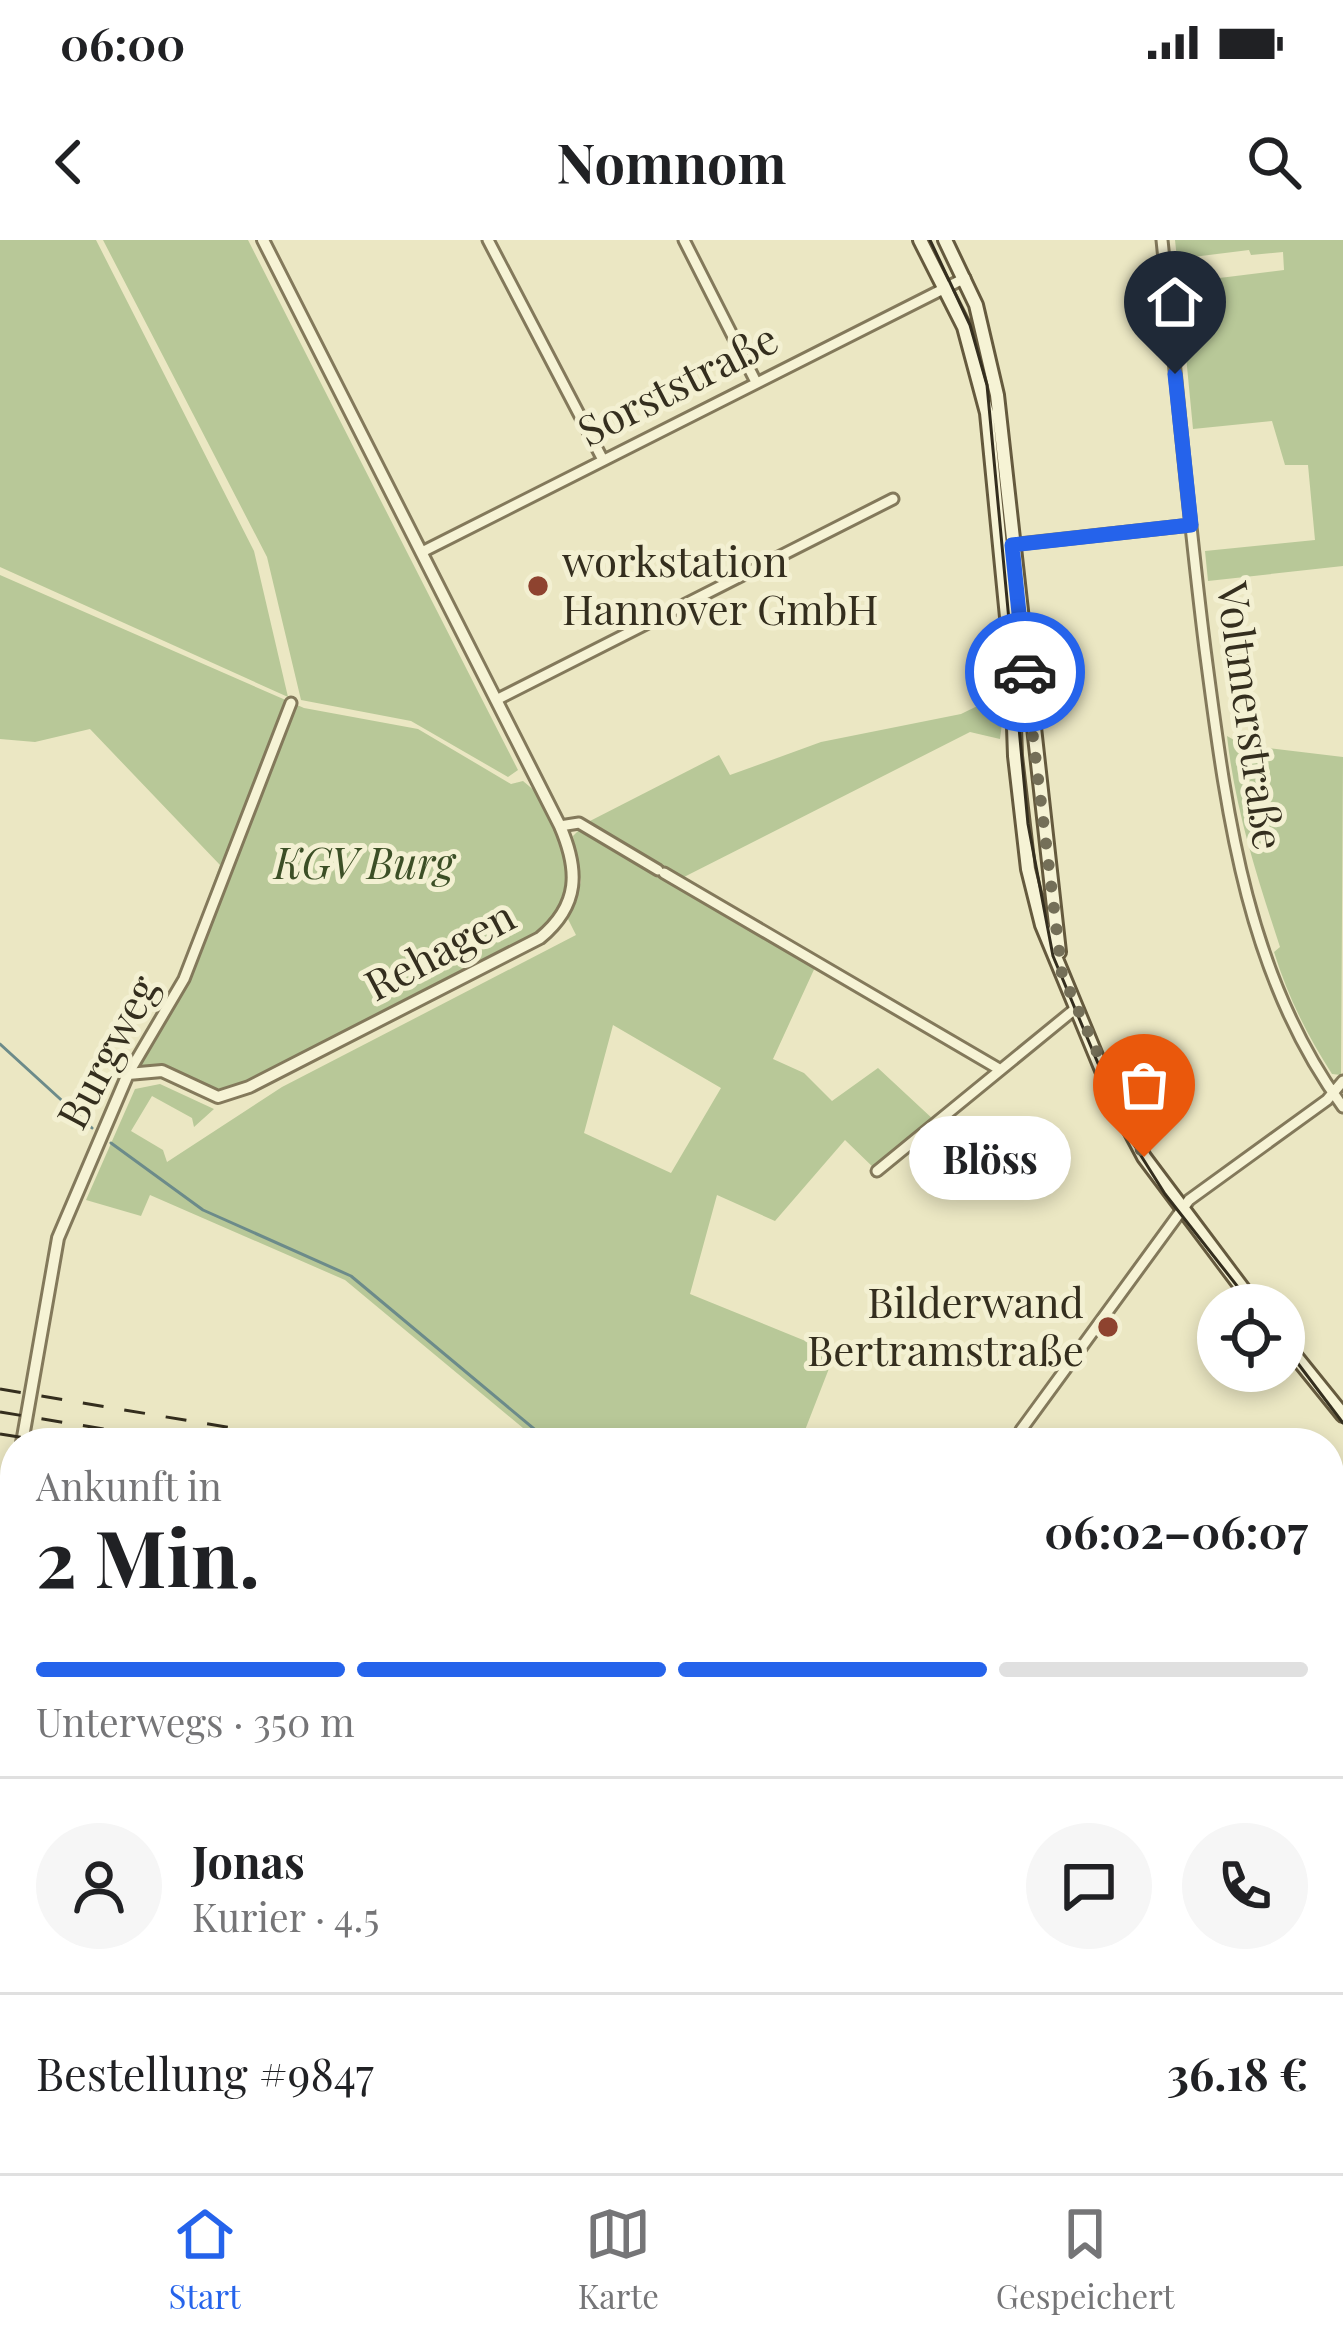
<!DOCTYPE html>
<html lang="de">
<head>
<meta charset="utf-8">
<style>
	:root { --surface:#fff; --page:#f6f6f6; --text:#202124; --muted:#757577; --line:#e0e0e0; --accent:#2563eb }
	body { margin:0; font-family:"Playfair Display",serif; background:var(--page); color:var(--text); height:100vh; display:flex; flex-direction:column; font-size:45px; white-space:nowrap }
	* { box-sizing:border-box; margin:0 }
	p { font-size:39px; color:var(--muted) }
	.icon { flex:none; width:66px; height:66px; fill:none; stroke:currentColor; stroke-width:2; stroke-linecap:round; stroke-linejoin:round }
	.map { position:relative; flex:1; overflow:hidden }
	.sheet { position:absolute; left:0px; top:1188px; width:1344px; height:747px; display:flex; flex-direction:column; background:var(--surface); border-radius:48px 48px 0 0; box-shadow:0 6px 18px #0003 }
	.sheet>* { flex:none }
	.controls { position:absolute; left:1197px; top:1044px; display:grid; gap:24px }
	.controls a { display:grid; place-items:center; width:108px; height:108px; border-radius:50%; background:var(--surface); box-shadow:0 6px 18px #0003; font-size:60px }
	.pin { position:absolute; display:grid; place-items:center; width:102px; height:102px; color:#fff; margin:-123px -51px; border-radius:50% 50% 50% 0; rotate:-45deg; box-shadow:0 0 12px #0007 }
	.pin .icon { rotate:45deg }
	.courier { position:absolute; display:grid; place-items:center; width:120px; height:120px; margin:-60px; border:9px solid #2563eb; border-radius:50%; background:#fff; color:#222; box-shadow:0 3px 15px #0007 }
	.bubble { position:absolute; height:84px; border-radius:42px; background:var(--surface); box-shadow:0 6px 18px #0003; font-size:39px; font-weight:700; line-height:84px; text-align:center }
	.headline em { font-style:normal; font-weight:700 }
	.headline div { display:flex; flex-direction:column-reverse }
	.headline { display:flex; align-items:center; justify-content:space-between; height:204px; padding:0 36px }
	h1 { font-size:78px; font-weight:700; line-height:90px }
	.bar { display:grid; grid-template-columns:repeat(4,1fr); gap:18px 12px; align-content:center; height:144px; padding:0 36px }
	.bar i { height:15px; border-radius:9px; background:var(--line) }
	.bar .current { background:var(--accent) }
	.bar p { grid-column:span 4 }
	.line { display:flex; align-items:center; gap:30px; padding:0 36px; border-top:3px solid var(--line) }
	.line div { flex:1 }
	.round { display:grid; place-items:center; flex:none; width:126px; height:126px; border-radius:63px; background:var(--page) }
	.status { display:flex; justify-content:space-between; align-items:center; height:84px; padding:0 60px; background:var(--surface); direction:ltr }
	.status svg { height:33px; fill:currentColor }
	header { display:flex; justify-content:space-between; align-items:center; height:156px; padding:0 36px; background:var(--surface); font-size:54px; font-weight:700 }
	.tab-bar { display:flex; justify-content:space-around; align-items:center; height:168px; border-top:3px solid var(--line); background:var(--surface); font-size:33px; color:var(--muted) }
	.tab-bar a { display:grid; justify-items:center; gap:6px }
	.tab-bar .current { color:var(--accent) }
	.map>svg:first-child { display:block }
</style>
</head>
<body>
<div class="status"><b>06:00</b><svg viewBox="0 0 49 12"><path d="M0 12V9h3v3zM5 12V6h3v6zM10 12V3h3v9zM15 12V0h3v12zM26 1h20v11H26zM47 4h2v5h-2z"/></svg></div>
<header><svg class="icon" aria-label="back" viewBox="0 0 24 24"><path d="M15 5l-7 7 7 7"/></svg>Nomnom<svg class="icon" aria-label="search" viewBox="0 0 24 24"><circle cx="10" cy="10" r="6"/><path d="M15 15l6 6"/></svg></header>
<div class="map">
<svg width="1343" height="1933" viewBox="0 0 1343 1933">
	<rect width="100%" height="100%" fill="#ebe7c3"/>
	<path fill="#b8c898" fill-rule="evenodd" d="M0,0H96L254,311L288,457L0,327Z
		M103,0H248L518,530L508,537L411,481L301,460L267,317Z
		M1175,0H1343V326L1208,341L1205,311L1315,300L1308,225H1285L1272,181L1193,189L1179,43L1284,30L1283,12L1251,15L1249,10L1177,19Z
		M0,335L304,468L418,489L511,544L523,541C554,565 572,601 573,641C574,655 561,673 555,686L229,855L171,835L129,836L179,738L220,625L90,489L35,502L0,499Z
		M1006,452L1000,499L970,492L684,637L588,582L719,515L730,535L821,502L961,474Z
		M1227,496L1243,505L1343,517L1341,835L1332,834C1307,795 1288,757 1274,712L1280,707C1257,637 1235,569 1227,496Z
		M581,588L742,687L817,723L773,819L804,833L832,861L878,828L935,881L877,931L845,900L775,981L717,955L690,1054L835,1113L800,1203H541L345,1040L150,955L141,976L86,960L135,849L160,844L214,869L194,887L192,878L152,856L131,891L163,910L167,922L282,847L576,695L568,679L581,642L573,596ZM613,785L721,848L671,933L584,893Z
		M1329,1444L1343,1450V1535L1332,1573L1343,1584V1595L1329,1583Z
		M0,1559C30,1654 20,1782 0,1879Z"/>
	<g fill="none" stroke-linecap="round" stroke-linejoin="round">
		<path stroke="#6c8b8a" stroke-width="3" d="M0,804L92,888
			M111,903L203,970L351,1036L551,1203"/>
		<defs>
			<path id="minor" d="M488,0L603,220
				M684,0L756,142
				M1162,0C1176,136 1188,273 1205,409C1226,568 1245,734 1343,867
				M1000,306L1191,285
				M422,312L965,38
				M498,459L893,259
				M560,586L579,583L658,630
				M664,633L999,829
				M128,834L184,739L291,463
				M877,931L1075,769
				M1021,1190L1189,960L1327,860L1343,841
				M1329,1319L1343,1325
				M0,1439L4,1394
				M0,1531L15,1580
				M1329,1746L1343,1752
				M0,1917L15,1845
				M511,1920L514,1933
				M677,1920L682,1933
				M847,1933L851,1920"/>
			<path id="tertiary" d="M22,1203L58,998L128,834L162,831L218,857L249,847L540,698C580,665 579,630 560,586L263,0
				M4,1394L15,1266
				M1329,1884L1343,1890
				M965,1933L998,1920"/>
			<path id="secondary" d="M920,0L964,87L987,173L1012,428L1015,516L1028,629L1042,685L1116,864L1144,917L1255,1065
				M945,0L976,65L997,155L1059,712
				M1284,1102L1343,1175"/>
		</defs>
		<use href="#minor" stroke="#83795b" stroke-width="15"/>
		<use href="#tertiary" stroke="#83795b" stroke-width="16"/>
		<use href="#secondary" stroke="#655a3e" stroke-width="18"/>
		<use href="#minor" stroke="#f6f3d5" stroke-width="9"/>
		<use href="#tertiary" stroke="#f6f3d5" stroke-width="10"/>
		<use href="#secondary" stroke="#f6f3d5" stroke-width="12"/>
		<path stroke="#342e1e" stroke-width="3" d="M930,0L970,85L987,145L1028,584L1053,716L1128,895L1165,954L1252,1065
			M1284,1105L1343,1183
			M1329,1881L1343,1887"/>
		<path stroke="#342e1e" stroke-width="3" stroke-dasharray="21 21" stroke-linecap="butt" d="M0,1149L321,1203
			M0,1172L190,1203
			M0,1194L58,1203
			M1329,1410L1343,1415
			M1329,1435L1343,1441
			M1329,1632L1343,1637
			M1329,1658L1343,1665"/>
	</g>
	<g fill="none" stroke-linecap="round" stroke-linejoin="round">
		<path stroke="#746f58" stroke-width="12" stroke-dasharray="0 21.6" d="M1025,432L1062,734L1144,917"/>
		<path stroke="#2563eb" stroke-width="15" d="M1025,432L1012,305L1191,285L1175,134"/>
	</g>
	<g fill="#8e432f" stroke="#f3f0d2" stroke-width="4.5">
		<circle cx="538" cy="346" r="12"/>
		<circle cx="1108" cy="1087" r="12"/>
	</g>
	<g text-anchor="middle" stroke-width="10" stroke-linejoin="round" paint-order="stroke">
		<g font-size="42" fill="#342e1e" stroke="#f3f0d2">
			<text transform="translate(678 145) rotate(-27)" y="15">Sorststraße</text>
			<text transform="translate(1250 476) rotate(82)" y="15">Voltmerstraße</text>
			<text transform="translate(440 711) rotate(-28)" y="15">Rehagen</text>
			<text transform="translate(108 812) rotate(-62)" y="15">Burgweg</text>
		</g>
		<g font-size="42" fill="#342e1e" stroke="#f3f0d2" text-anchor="start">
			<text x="562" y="337">workstation<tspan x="562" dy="48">Hannover GmbH</tspan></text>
			<text x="1084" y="1078" text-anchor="end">Bilderwand<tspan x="1084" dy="48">Bertramstraße</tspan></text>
		</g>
		<g font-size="42" font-style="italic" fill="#3c4f26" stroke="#f3f0d2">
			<text x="364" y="639">KGV Burg</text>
		</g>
	</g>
</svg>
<div class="controls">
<a><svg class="icon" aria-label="locate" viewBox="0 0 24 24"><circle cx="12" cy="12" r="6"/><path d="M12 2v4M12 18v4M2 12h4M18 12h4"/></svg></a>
</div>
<div class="pin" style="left:1144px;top:917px;background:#ea580c"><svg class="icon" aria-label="bag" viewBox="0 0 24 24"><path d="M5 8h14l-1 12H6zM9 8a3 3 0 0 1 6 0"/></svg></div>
<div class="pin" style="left:1175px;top:134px;background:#1f2937"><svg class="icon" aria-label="home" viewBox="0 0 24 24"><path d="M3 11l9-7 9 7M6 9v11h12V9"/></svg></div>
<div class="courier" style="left:1025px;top:432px"><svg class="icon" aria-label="car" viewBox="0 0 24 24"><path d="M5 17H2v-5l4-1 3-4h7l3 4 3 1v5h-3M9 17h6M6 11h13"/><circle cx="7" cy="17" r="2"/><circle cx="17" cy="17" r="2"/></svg></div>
<div class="bubble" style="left:909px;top:876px;width:162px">Blöss</div>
<section class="sheet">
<div class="headline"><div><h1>2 Min.</h1><p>Ankunft in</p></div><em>06:02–06:07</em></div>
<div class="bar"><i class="current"></i><i class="current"></i><i class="current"></i><i></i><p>Unterwegs · 350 m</p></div>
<div class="line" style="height:216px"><a class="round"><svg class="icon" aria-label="person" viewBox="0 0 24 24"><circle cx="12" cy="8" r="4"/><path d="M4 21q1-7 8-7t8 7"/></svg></a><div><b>Jonas</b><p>Kurier · 4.5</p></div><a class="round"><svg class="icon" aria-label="chat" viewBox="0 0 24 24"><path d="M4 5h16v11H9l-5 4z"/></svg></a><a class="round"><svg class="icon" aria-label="phone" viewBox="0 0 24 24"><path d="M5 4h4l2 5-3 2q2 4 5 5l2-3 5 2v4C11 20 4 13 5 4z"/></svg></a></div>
<div class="line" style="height:156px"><div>Bestellung #9847</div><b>36.18 €</b></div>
</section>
</div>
<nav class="tab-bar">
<a class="current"><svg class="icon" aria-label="home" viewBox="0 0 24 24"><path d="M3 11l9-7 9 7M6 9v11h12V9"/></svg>Start</a>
<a><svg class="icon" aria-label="map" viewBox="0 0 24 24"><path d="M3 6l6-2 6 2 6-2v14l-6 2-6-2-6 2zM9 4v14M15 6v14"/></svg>Karte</a>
<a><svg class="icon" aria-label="saved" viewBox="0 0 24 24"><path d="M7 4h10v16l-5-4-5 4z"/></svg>Gespeichert</a>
</nav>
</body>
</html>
